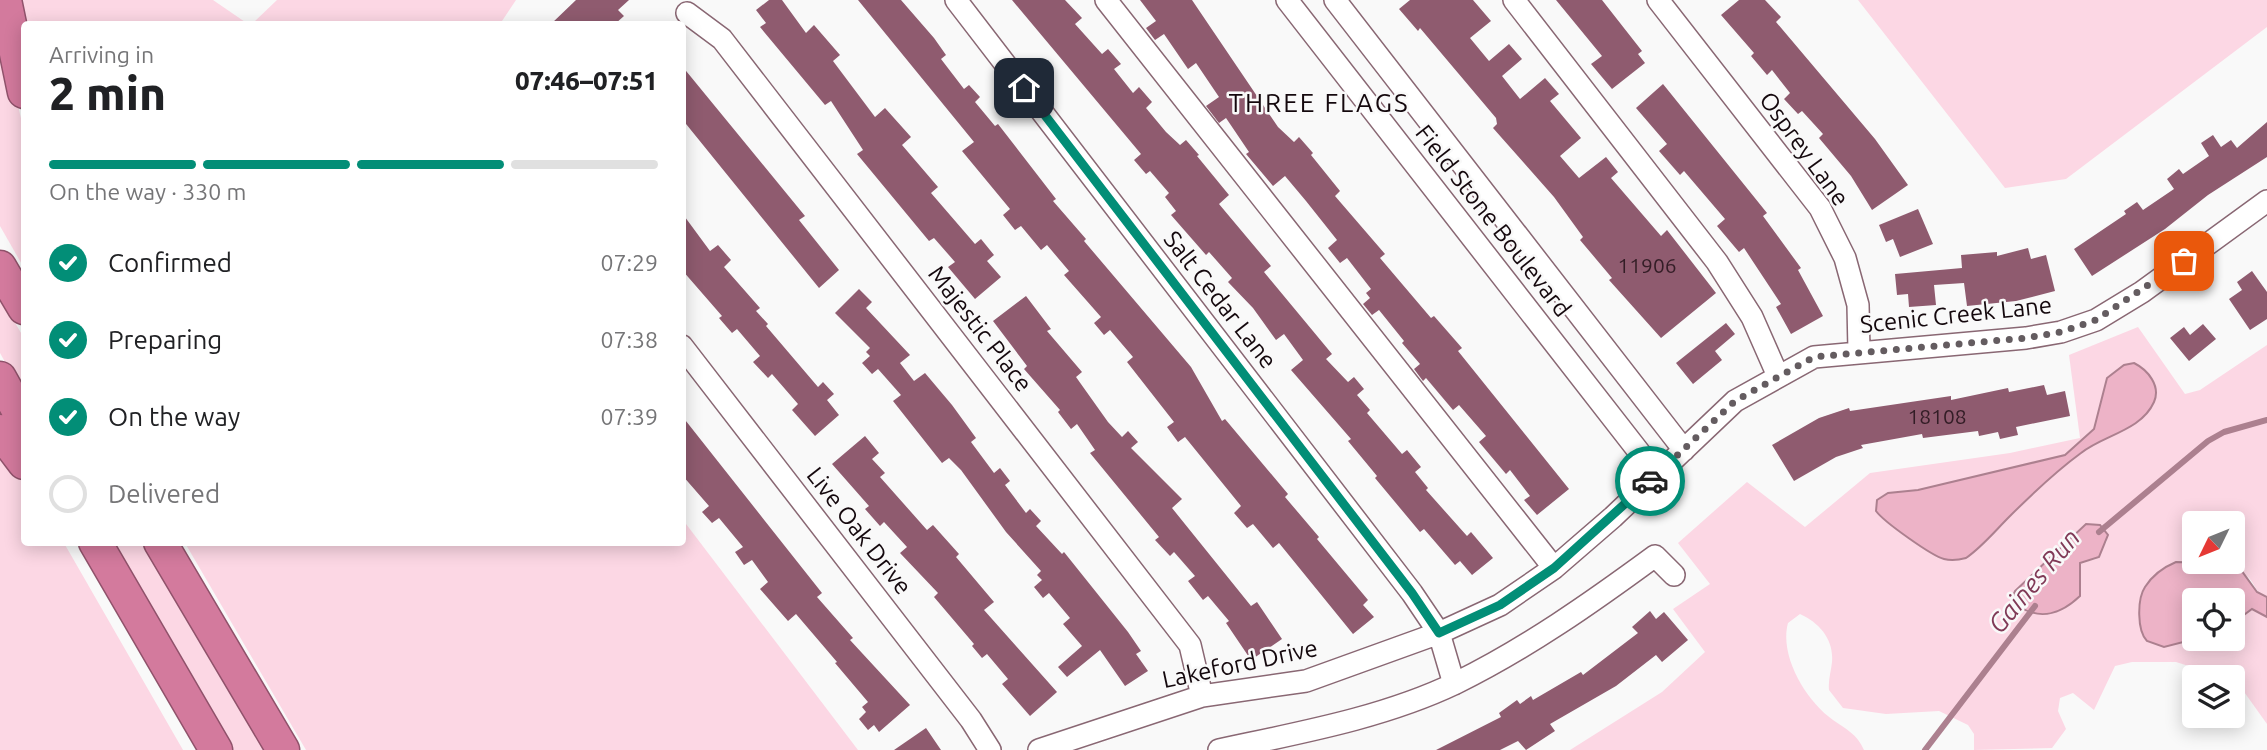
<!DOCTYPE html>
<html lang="en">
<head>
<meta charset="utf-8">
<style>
	:root { --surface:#fff; --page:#f6f6f6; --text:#202124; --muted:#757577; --line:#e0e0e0; --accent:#028e77 }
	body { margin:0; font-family:Ubuntu,sans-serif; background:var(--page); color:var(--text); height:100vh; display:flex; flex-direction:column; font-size:26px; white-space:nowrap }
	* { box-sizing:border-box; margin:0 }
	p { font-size:23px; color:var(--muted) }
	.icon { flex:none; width:38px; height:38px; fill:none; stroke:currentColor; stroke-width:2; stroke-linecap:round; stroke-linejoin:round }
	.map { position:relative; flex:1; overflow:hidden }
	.drawer { position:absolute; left:21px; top:21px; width:665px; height:525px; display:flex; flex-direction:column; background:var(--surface); border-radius:7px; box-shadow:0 4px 18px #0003 }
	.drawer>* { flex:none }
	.needle { width:46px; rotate:227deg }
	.buttons { position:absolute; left:2182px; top:511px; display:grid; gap:14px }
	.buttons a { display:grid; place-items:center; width:63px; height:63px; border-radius:7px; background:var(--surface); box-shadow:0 4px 18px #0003; font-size:35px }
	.pin { position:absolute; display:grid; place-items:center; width:60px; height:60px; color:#fff; margin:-30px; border-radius:14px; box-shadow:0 4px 10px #0006 }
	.courier { position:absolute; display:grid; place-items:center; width:70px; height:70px; margin:-35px; border:5px solid #028e77; border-radius:50%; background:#fff; color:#222; box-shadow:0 2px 9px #0007 }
	.headline em { font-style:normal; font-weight:800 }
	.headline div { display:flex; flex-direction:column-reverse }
	.headline { display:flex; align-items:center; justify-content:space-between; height:119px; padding:0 28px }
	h1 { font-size:46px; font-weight:800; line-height:52px }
	.bar { display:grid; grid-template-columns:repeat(4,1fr); gap:10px 7px; align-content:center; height:84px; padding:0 28px }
	.bar i { height:9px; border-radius:5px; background:var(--line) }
	.bar .selected { background:var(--accent) }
	.bar p { grid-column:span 4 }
	ol { padding:0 28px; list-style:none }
	li { display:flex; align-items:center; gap:21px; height:77px }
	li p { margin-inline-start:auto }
	li .icon { padding:7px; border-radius:50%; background:var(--accent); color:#fff; stroke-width:4 }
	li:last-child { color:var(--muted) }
	li i { width:38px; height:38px; border:4px solid var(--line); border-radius:50% }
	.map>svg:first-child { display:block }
</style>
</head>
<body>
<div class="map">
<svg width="2267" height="750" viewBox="0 0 2267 750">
	<rect width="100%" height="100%" fill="#f9f9f9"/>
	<path fill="#fcd7e4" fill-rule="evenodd" d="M15,0H213L248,24H24Z
		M277,0H516L500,24H252Z
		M1858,0H2267V27L2066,179L2005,188Z
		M0,29L24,131V268L0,226Z
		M0,297L24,338V396L0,353Z
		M2138,327L2185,394L2200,390L2267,345V597C2255,593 2256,585 2248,577C2230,560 2199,562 2176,562L2142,593L2140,624L2147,641L2164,647L2195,639H2233V623L2252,609L2267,617V724L2232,675L2222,667L2198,669L2176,662H2132L2115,666L2094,710L2073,693L2060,698L2058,711L2066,729L2052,748L1974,750V734L1968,725L1939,711L1886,714L1843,708L1829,690C1828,680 1831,672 1832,662C1834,640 1820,623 1800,614L1788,623C1779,656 1806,701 1833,720C1846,729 1857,734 1864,750H1570L1662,692L1705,652L1673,609L1710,584L1678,543L1747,482L1805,527L1870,473L2010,453L2080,438L2069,355ZM2194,523H2233V562H2194ZM2086,524H2096L2107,541L2096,559L2080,563V596C2059,614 2050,618 2024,610L2015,591Z
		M0,456L24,484V542L64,543L183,750H0Z
		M683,520L858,750H306L185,543L682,542Z
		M110,543H145L267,750H230Z"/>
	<path fill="#edb3c7" stroke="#ac808f" stroke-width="2" d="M2134,363C2148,370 2161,386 2154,402C2141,431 2103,435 2081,453C2055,472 2032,494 2009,517C1995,531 1982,547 1966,558C1959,560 1951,561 1944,559C1932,556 1884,522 1876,511L1877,500L1888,493L1918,490L2065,455L2094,429L2107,378L2124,365Z
		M2086,524L2100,525L2108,535L2099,557L2080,563V596C2061,614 2041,621 2018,606L2013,596L2015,591Z
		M2176,562L2211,563L2241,570L2257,592L2267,597V617L2252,609L2233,623V600H2194L2195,639L2164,647L2147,641C2137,631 2137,599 2145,587C2152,576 2164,567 2176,562Z"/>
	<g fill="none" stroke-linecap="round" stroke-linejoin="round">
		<path stroke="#ac808f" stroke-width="6" d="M2099,532L2208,441L2224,432L2267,420
			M1925,750L2035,606"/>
	</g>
	<path fill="#8f5b6f" d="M576,0H629L618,10L624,16L615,24H551Z
		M769,0H782L806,33L814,25L840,55L833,61L875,117L885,108L911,137L902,145L938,187L931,193L975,244L981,239L994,255L987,261L1001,277L975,299L948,267L955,262L934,238L929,241L857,154L863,150L831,101L825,105L760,27L766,23L756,10Z
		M858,0H901L934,38L946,55L941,59L964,89L969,85L980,97L975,102L995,126L998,124L1056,199L1053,201L1086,239L1084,241L1191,367L1222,421L1225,419L1288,494L1285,497L1319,537L1317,539L1368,600L1363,605L1374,617L1353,634L1279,543L1273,548L1253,524L1247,528L1234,513L1241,506L1185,437L1178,442L1167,427L1174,422L1127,362L1133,357L1110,330L1104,335L1094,323L1101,317L1064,275L1069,271L1047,245L1041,250L1021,226L1015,230L1003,215L1010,209L962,151L974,142Z
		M1012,0H1065L1082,18L1075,24L1102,54L1108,49L1121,64L1114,69L1133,93L1139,87L1152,102L1146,108L1166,132L1180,145L1186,140L1199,155L1197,156L1229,195L1219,204L1271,266L1264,272L1332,354L1326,359L1348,382L1354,377L1364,389L1357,395L1370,410L1367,413L1402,454L1407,450L1421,467L1415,472L1428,488L1426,490L1467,536L1471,532L1493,558L1472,575L1460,561L1455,565L1424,529L1420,532L1375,478L1377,476L1348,441L1351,439L1291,370L1303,360L1284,334L1276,340L1253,308L1228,282L1232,278L1209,252L1206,255L1171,215L1176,211L1165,197L1169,193L1150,171L1146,174L1134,160L1141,154Z
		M1140,0H1192L1278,127L1294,142L1299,137L1313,153L1311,155L1340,191L1335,196L1385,254L1380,258L1431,318L1434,316L1462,348L1458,351L1569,489L1537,515L1524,500L1530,496L1510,470L1506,474L1479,442L1486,436L1459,405L1453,410L1426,378L1423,381L1414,369L1420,364L1402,343L1404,341L1379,310L1372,315L1363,304L1370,298L1366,293L1371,289L1347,258L1340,263L1328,248L1337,240L1306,201L1285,176L1273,186L1246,154L1249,152L1226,118L1219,123L1206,106L1219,97L1196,63L1188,69L1164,34L1155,40L1146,28L1156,21Z
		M1410,0H1473L1491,21L1470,38L1489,61L1509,44L1522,59L1502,76L1520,99L1545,78L1559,94L1550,101L1581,138L1560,156L1579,178L1606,157L1618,172L1611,178L1661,236L1667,230L1716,293L1661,338L1609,280L1612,278L1580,240L1583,237L1554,197L1493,128L1497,124L1496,118L1420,28L1418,31L1399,9Z
		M1556,0H1602L1642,51L1638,54L1645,63L1612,89L1591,64L1602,56Z
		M1739,0H1765L1781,17L1776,22L1875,139L1908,185L1872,210L1851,176L1819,138L1823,134L1802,111L1798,114L1784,99L1790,93L1772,70L1767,75L1751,56L1754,53L1721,15Z
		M682,66L805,216L799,220L839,270L819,288L682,119Z
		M1663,84L1767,213L1763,216L1801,268L1798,270L1823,316L1791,334L1776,307L1781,304L1744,248L1739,252L1717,226L1725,219L1684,171L1680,175L1659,151L1667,144L1636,108Z
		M2267,122V157L2208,195L2165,229L2092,276L2074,249L2126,214L2124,211L2137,202L2143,210L2174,189L2167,179L2179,169L2183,174L2209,156L2201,143L2213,135L2221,147L2231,140L2237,148Z
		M1918,209L1933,244L1900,257L1893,239L1886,242L1879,225Z
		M682,213L710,251L718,245L731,260L724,267L760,308L756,311L768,324L766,326L818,387L823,382L834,394L827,400L839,415L815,436L792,410L798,404L772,374L768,378L753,362L760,356L737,329L732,333L719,318L722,316L682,270Z
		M2028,248L2031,259L2046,255L2055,291L2016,301L1967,306L1964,283L1934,285L1936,305L1909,307L1908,294L1897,295L1895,274L1962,268L1961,255L1997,252V256Z
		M2252,271L2267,292V319L2250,330L2229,299L2242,290L2237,282Z
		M859,289L872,302L866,308L910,355L900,363L914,381L925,373L952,405L976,438L971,442L994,473L1000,468L1010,481L1005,485L1026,513L1030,509L1041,521L1036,526L1062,554L1064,552L1128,632L1141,651L1136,654L1148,671L1125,686L1100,650L1067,677L1058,667L1082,646L1063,624L1070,618L1049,593L1043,598L1034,587L1042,580L1037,575L1041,571L1006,532L961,470L949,458L942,463L893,401L901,395L878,369L872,374L862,363L870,356L866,352L870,348L835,313Z
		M1026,296L1051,329L1047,331L1082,372L1076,377L1108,422L1122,437L1128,431L1138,442L1131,448L1182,499L1172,508L1251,606L1257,602L1282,639L1251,660L1226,623L1229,621L1208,596L1203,600L1188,581L1195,576L1174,552L1170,556L1155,540L1159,537L1090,453L1095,450L1077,424L1071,429L1058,412L1060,410L1024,369L1027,366L993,321Z
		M1726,323L1735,334L1715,351L1722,360L1693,384L1676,363Z
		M2203,324L2216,339L2189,361L2170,338L2184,327L2190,335Z
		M2044,385L2047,395L2065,391L2070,416L2016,427L2018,435L2000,439L1998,432L1979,436L1978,431L1923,438L1922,434L1861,445L1863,448L1836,457L1794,481L1772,445L1819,418L1849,408L1850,411L1951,396V400L2008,388L2009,392Z
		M682,416L822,593L817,597L853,638L850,640L910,705L879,732L874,725L868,730L859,719L866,712L862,707L868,702L835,663L837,662L796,614L788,621L760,589L768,582L752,560L744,565L735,552L743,547L719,518L712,523L702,512L709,506L682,475Z
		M865,436L879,453L872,459L885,473L880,477L927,530L933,525L959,554L956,557L994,602L984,610L1057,692L1030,716L1002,684L1008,679L987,654L982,658L972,646L974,644L934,597L938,593L900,553L907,547L884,522L880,526L865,509L869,506L832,464Z
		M1650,611L1656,619L1664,612L1688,640L1662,662L1656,655L1616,686L1550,724L1555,731L1526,750L1518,741L1500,750H1436L1501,717L1499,713L1517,700L1520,704L1531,696L1533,700L1581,672L1583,675L1638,633L1632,627Z
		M926,728L941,750H894Z"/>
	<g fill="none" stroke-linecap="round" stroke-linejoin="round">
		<defs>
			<path id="minor" d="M956,0L1412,593L1439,633L1454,684
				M1106,0L1554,568
				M1287,0L1657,475
				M1335,0L1684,450
				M1514,0L1717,262L1752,317L1778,376
				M1658,0L1820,208L1845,258L1858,305L1859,351
				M687,13L722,39L1190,645L1202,696
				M682,346L971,720L990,750
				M1039,750L1202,696L1306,681L1439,633L1500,605L1554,568L1613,517L1735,401L1814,357L2026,338L2061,332L2096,320L2142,292L2267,201
				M1219,750C1298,733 1383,718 1456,683C1527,648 1591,603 1655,556L1674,575"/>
			<path id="highway" d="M5,0L24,92
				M0,267L24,308
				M0,378L24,421
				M0,431L24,463
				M95,542L216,750
				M160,542L283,750"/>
		</defs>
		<use href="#minor" stroke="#896773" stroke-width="24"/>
		<use href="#highway" stroke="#90526b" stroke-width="35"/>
		<use href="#minor" stroke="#fff" stroke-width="21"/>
		<use href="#highway" stroke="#d37a9d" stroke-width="32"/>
	</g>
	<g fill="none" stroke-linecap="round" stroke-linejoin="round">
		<path stroke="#645c60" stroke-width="7" stroke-dasharray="0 12.6" d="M1650,481L1735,401L1814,357L2026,338L2061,332L2096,320L2184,261"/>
		<path stroke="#028e77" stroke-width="9" d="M1024,88L1412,593L1439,633L1500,605L1554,568L1650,481"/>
	</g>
	<g text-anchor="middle" stroke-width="5" stroke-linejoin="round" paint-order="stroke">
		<g font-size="21" fill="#331d26">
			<text x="1647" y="273">11906</text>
			<text x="1937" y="424">18108</text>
		</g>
		<g font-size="24" fill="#14080d" stroke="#f9f9f9">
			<text transform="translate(1804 149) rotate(54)" y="8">Osprey Lane</text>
			<text transform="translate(1493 221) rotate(52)" y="8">Field Stone Boulevard</text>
			<text transform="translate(1220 300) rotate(52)" y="8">Salt Cedar Lane</text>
			<text transform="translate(1956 315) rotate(-6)" y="8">Scenic Creek Lane</text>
			<text transform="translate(980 329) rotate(52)" y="8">Majestic Place</text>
			<text transform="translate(859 531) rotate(52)" y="8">Live Oak Drive</text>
			<text transform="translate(1240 664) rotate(-12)" y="8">Lakeford Drive</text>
		</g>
		<g font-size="26" letter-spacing="2" fill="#14080d" stroke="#f9f9f9">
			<text x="1319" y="112">THREE FLAGS</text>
		</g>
		<g font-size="26" font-style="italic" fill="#803a57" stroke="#f9f9f9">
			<text transform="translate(2034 581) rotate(-50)" y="9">Gaines Run</text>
		</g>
	</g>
</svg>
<div class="buttons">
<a><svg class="needle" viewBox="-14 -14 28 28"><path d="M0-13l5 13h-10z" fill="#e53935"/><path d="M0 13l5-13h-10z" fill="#757577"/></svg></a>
<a><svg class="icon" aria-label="locate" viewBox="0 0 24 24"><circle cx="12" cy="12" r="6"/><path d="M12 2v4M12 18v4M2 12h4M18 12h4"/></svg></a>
<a><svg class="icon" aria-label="layers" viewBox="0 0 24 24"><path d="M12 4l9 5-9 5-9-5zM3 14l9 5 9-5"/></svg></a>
</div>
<div class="pin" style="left:2184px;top:261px;background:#ea580c"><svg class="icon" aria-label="bag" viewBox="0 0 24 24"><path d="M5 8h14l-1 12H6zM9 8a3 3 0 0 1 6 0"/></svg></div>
<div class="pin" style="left:1024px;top:88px;background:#1f2937"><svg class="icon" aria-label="home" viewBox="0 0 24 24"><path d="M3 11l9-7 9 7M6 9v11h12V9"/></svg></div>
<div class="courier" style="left:1650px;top:481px"><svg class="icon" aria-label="car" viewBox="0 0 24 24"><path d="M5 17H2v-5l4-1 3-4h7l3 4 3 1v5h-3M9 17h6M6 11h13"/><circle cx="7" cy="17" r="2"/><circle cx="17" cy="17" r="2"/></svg></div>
<section class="drawer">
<div class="headline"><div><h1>2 min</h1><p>Arriving in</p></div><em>07:46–07:51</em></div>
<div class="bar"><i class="selected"></i><i class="selected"></i><i class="selected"></i><i></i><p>On the way · 330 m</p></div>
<ol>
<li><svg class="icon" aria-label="check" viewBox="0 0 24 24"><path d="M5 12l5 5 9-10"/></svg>Confirmed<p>07:29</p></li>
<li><svg class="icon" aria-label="check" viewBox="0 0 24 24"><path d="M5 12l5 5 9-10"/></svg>Preparing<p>07:38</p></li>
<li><svg class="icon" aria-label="check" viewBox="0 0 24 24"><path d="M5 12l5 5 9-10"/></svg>On the way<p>07:39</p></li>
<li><i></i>Delivered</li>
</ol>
</section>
</div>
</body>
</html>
